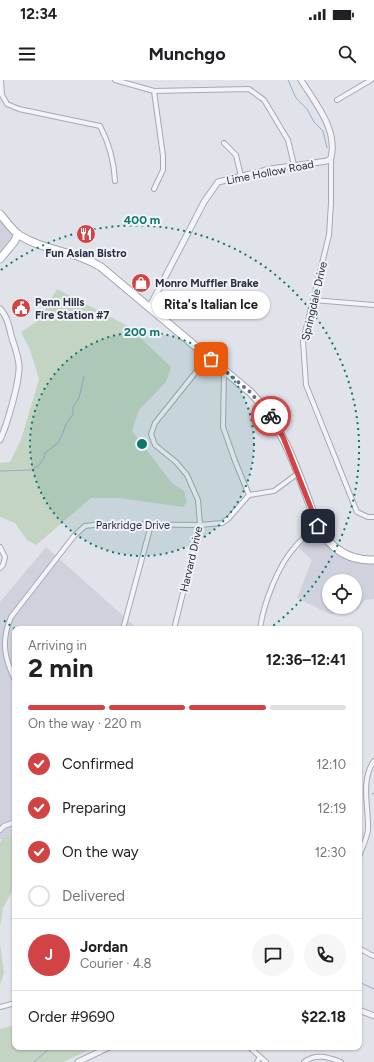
<!DOCTYPE html>
<html lang="en">
<head>
<meta charset="utf-8">
<style>
	:root { --surface:#fff; --page:#f6f6f6; --text:#202124; --muted:#757577; --line:#e0e0e0; --accent:#d14344 }
	body { margin:0; font-family:Figtree,sans-serif; background:var(--page); color:var(--text); height:100vh; display:flex; flex-direction:column; font-size:15px; white-space:nowrap }
	* { box-sizing:border-box; margin:0 }
	p { font-size:13px; color:var(--muted) }
	.icon { flex:none; width:22px; height:22px; fill:none; stroke:currentColor; stroke-width:2; stroke-linecap:round; stroke-linejoin:round }
	.map { position:relative; flex:1; overflow:hidden }
	.drawer { position:absolute; left:12px; top:546px; width:350px; height:424px; display:flex; flex-direction:column; background:var(--surface); border-radius:8px; box-shadow:0 1px 3px #0004 }
	.drawer>* { flex:none }
	.controls { position:absolute; left:322px; top:494px; display:grid; gap:8px }
	.controls a { display:grid; place-items:center; width:40px; height:40px; border-radius:50%; background:var(--surface); box-shadow:0 1px 3px #0004; font-size:20px }
	.pin { position:absolute; display:grid; place-items:center; width:34px; height:34px; color:#fff; margin:-17px; border-radius:8px; box-shadow:0 2px 6px #0006 }
	.courier { position:absolute; display:grid; place-items:center; width:40px; height:40px; margin:-20px; border:3px solid #d14344; border-radius:50%; background:#fff; color:#222; box-shadow:0 1px 5px #0007 }
	.bubble { position:absolute; height:28px; border-radius:14px; background:var(--surface); box-shadow:0 1px 3px #0004; font-size:13px; font-weight:700; line-height:28px; text-align:center }
	.summary em { font-style:normal; font-weight:700 }
	.summary div { display:flex; flex-direction:column-reverse }
	.summary { display:flex; align-items:center; justify-content:space-between; height:68px; padding:0 16px }
	h1 { font-size:26px; font-weight:700; line-height:30px }
	.bar { display:grid; grid-template-columns:repeat(4,1fr); gap:6px 4px; align-content:center; height:48px; padding:0 16px }
	.bar i { height:5px; border-radius:3px; background:var(--line) }
	.bar .active { background:var(--accent) }
	.bar p { grid-column:span 4 }
	.line { display:flex; align-items:center; gap:10px; padding:0 16px; border-top:1px solid var(--line) }
	.line div { flex:1 }
	.round { display:grid; place-items:center; flex:none; width:42px; height:42px; border-radius:21px; background:var(--page) }
	ol { padding:0 16px; list-style:none }
	li { display:flex; align-items:center; gap:12px; height:44px }
	li p { margin-inline-start:auto }
	li .icon { padding:4px; border-radius:50%; background:var(--accent); color:#fff; stroke-width:4 }
	li:last-child { color:var(--muted) }
	li i { width:22px; height:22px; border:2px solid var(--line); border-radius:50% }
	.status { display:flex; justify-content:space-between; align-items:center; height:28px; padding:0 20px; background:var(--surface); direction:ltr }
	.status svg { height:11px; fill:currentColor }
	header { display:flex; justify-content:space-between; align-items:center; height:52px; padding:0 16px; background:var(--surface); font-size:18px; font-weight:700 }
	.map>svg:first-child { display:block }
</style>
</head>
<body>
<div class="status"><b>12:34</b><svg viewBox="0 0 49 12"><path d="M0 12V9h3v3zM5 12V6h3v6zM10 12V3h3v9zM15 12V0h3v12zM26 1h20v11H26zM47 4h2v5h-2z"/></svg></div>
<header><svg class="icon" aria-label="menu" viewBox="0 0 24 24"><path d="M4 6h16M4 12h16M4 18h16"/></svg>Munchgo<svg class="icon" aria-label="search" viewBox="0 0 24 24"><circle cx="10" cy="10" r="6"/><path d="M15 15l6 6"/></svg></header>
<div class="map">
<svg width="374" height="982" viewBox="0 0 374 982">
	<rect width="100%" height="100%" fill="#e1e3ea"/>
	<path fill="#cfd2dc" d="M0,134L18,154L11,160L0,174Z
		M316,450L332,472L356,483L374,484V519L365,520L357,530L346,527H355V501H329V527H344L332,535L297,518L312,480L299,468Z
		M46,467L138,549H15V762L0,759V522Z"/>
	<path fill="#c4d4c2" d="M57,209L128,246L171,287L166,302L139,330L132,351L172,403L184,411L187,422L183,427L119,418H91L36,465L27,460L15,443L0,437V383L10,382L21,360L39,299L30,270L21,252L39,240Z
		M14,755L15,806L3,828L0,847V763L2,759Z
		M0,864L4,893L0,905Z
		M15,945V967H96L63,982H0V949Z"/>
	<g fill="none" stroke-linecap="round" stroke-linejoin="round">
		<path stroke="#9babcb" stroke-width="1" d="M288,0L296,18L307,29L314,42L323,51L327,68
			M0,391L32,390L39,385L44,378L45,373L58,363L62,355L66,344L73,334V327L79,318L84,297
			M372,714L374,713
			M359,721L361,719
			M359,902L374,909
			M34,982L51,967"/>
		<defs>
			<path id="minor" d="M1,0L2,15L7,24L19,29L100,46C109,63 114,81 115,101
				M115,0L154,11L249,9L264,20L288,60L294,85
				M154,11L163,76V90L154,109
				M337,20L371,0
				M224,63L236,75L241,96
				M331,78V123L329,155L303,261L306,305L357,432L368,437H374
				M313,220L374,225
				M224,290L223,347L235,381L249,415
				M0,467L5,477L3,485L0,488
				M123,549L151,445
				M174,549L200,445L198,420L187,395L176,382L155,365L151,354L155,343L208,277
				M260,549C263,525 278,485 295,467C301,459 310,453 318,446
				M15,600C4,578 1,560 11,537L74,456L85,446L102,444L200,445L222,443L229,438L249,415L274,411L297,394
				M0,750L4,746L15,742
				M359,777C362,768 367,758 368,750C369,727 360,701 374,681
				M359,868L371,875L374,876
				M0,927L15,923
				M249,967L266,982
				M257,982L260,977
				M304,982C316,973 328,977 341,982"/>
			<path id="tertiary" d="M149,228L204,122L218,102L271,89L327,81L331,78C338,49 315,23 301,0
				M0,229C7,236 9,246 11,255C14,265 18,275 19,285C20,301 7,345 0,360
				M359,930L374,936
				M78,982L109,967"/>
			<path id="primary" d="M0,134C6,141 12,150 19,155C44,171 76,171 101,187L250,312C286,347 300,400 318,446C330,468 348,481 374,480
				M0,179L14,162L18,154"/>
		</defs>
		<use href="#minor" stroke="#a6a9b4" stroke-width="6"/>
		<use href="#tertiary" stroke="#a6a9b4" stroke-width="7"/>
		<use href="#primary" stroke="#a0a5b6" stroke-width="9"/>
		<use href="#minor" stroke="#f4f4f8" stroke-width="4"/>
		<use href="#tertiary" stroke="#f4f4f8" stroke-width="5"/>
		<use href="#primary" stroke="#fff" stroke-width="7"/>
	</g>
	<g fill="none" stroke-linecap="round" stroke-linejoin="round">
		<path stroke="#696d7d" stroke-width="4" stroke-dasharray="0 7.2" d="M211,279L250,312L271,336"/>
		<path stroke="#d14344" stroke-width="5" d="M271,336L283,357L318,446"/>
	</g>
	<circle cx="142" cy="364" r="112" fill="#0f766e" fill-opacity=".12"/>
	<g fill="none" stroke="#0f766e" stroke-width="2" stroke-dasharray="2 4">
		<circle cx="142" cy="364" r="112"/>
		<path d="M15 549A224 224 0 0 1 1 538M1 190A224 224 0 1 1 269 549"/>
	</g>
	<defs>
		<symbol id="restaurant-disc" viewBox="-11 -11 22 22"><circle r="9.5" fill="#d14344" stroke="#f0f2f7"/><path d="M-5-6h1v4h1v-4h1v4h1v-4h1v5L-1.5 .5V6h-2V.5L-5-1ZM5-6V6H3V1.5H1.5Q1.5-4 5-6Z" fill="#fff"/></symbol>
		<symbol id="shop-disc" viewBox="-11 -11 22 22"><circle r="9.5" fill="#d14344" stroke="#f0f2f7"/><path d="M-5-2.5h2.3a2.7 3.5 0 0 1 5.4 0H5L5.5 6h-11ZM-1.5-2.5h3a1.5 2.3 0 0 0-3 0Z" fill="#fff"/></symbol>
		<symbol id="civic-disc" viewBox="-11 -11 22 22"><circle r="9.5" fill="#d14344" stroke="#f0f2f7"/><path d="M-.6-6.5H3V-4.5H.6V-3L4-1V1h2V6H-6V1h2V-1L-.6-3ZM-1.2 2.5V6h2.4V2.5Z" fill="#fff"/></symbol>
	</defs>
	<g fill-rule="evenodd">
		<use href="#restaurant-disc" x="75" y="143" width="22" height="22"/>
		<use href="#shop-disc" x="130" y="192" width="22" height="22"/>
		<use href="#civic-disc" x="10" y="217" width="22" height="22"/>
	</g>
	<g text-anchor="middle" stroke-width="4" stroke-linejoin="round" paint-order="stroke">
		<g font-size="11" fill="#292e42" stroke="#f0f2f7">
			<text transform="translate(270 92) rotate(-11)" y="4">Lime Hollow Road</text>
			<text transform="translate(314 221) rotate(-77)" y="4">Springdale Drive</text>
			<text x="133" y="449">Parkridge Drive</text>
			<text transform="translate(191 479) rotate(-77)" y="4">Harvard Drive</text>
		</g>
		<g font-size="11" font-weight="bold" fill="#292e42" stroke="#f0f2f7" text-anchor="start">
			<text x="86" y="177" text-anchor="middle">Fun Asian Bistro</text>
			<text x="155" y="207">Monro Muffler Brake</text>
			<text x="35" y="226">Penn Hills<tspan x="35" dy="13">Fire Station #7</tspan></text>
		</g>
	</g>
	<circle cx="142" cy="364" r="6" fill="#0f766e" stroke="#f0f2f7" stroke-width="2"/>
	<g font-size="12" text-anchor="middle" font-weight="bold" fill="#0f766e" stroke="#f0f2f7" stroke-width="4" stroke-linejoin="round" paint-order="stroke">
		<text x="142" y="144">400 m</text>
		<text x="142" y="256">200 m</text>
	</g>
</svg>
<div class="controls">
<a><svg class="icon" aria-label="locate" viewBox="0 0 24 24"><circle cx="12" cy="12" r="6"/><path d="M12 2v4M12 18v4M2 12h4M18 12h4"/></svg></a>
</div>
<div class="pin" style="left:211px;top:279px;background:#ea580c"><svg class="icon" aria-label="bag" viewBox="0 0 24 24"><path d="M5 8h14l-1 12H6zM9 8a3 3 0 0 1 6 0"/></svg></div>
<div class="pin" style="left:318px;top:446px;background:#1f2937"><svg class="icon" aria-label="home" viewBox="0 0 24 24"><path d="M3 11l9-7 9 7M6 9v11h12V9"/></svg></div>
<div class="courier" style="left:271px;top:336px"><svg class="icon" aria-label="bike" viewBox="0 0 24 24"><circle cx="6" cy="16" r="4"/><circle cx="18" cy="16" r="4"/><path d="M6 16l4-8h5l3 8M10 8l3 8H6M13 5h3"/></svg></div>
<div class="bubble" style="left:152px;top:211px;width:118px">Rita's Italian Ice</div>
<section class="drawer">
<div class="summary"><div><h1>2 min</h1><p>Arriving in</p></div><em>12:36–12:41</em></div>
<div class="bar"><i class="active"></i><i class="active"></i><i class="active"></i><i></i><p>On the way · 220 m</p></div>
<ol>
<li><svg class="icon" aria-label="check" viewBox="0 0 24 24"><path d="M5 12l5 5 9-10"/></svg>Confirmed<p>12:10</p></li>
<li><svg class="icon" aria-label="check" viewBox="0 0 24 24"><path d="M5 12l5 5 9-10"/></svg>Preparing<p>12:19</p></li>
<li><svg class="icon" aria-label="check" viewBox="0 0 24 24"><path d="M5 12l5 5 9-10"/></svg>On the way<p>12:30</p></li>
<li><i></i>Delivered</li>
</ol>
<div class="line" style="height:72px"><b class="round" style="background:var(--accent);color:#fff">J</b><div><b>Jordan</b><p>Courier · 4.8</p></div><a class="round"><svg class="icon" aria-label="chat" viewBox="0 0 24 24"><path d="M4 5h16v11H9l-5 4z"/></svg></a><a class="round"><svg class="icon" aria-label="phone" viewBox="0 0 24 24"><path d="M5 4h4l2 5-3 2q2 4 5 5l2-3 5 2v4C11 20 4 13 5 4z"/></svg></a></div>
<div class="line" style="height:52px"><div>Order #9690</div><b>$22.18</b></div>
</section>
</div>
</body>
</html>
